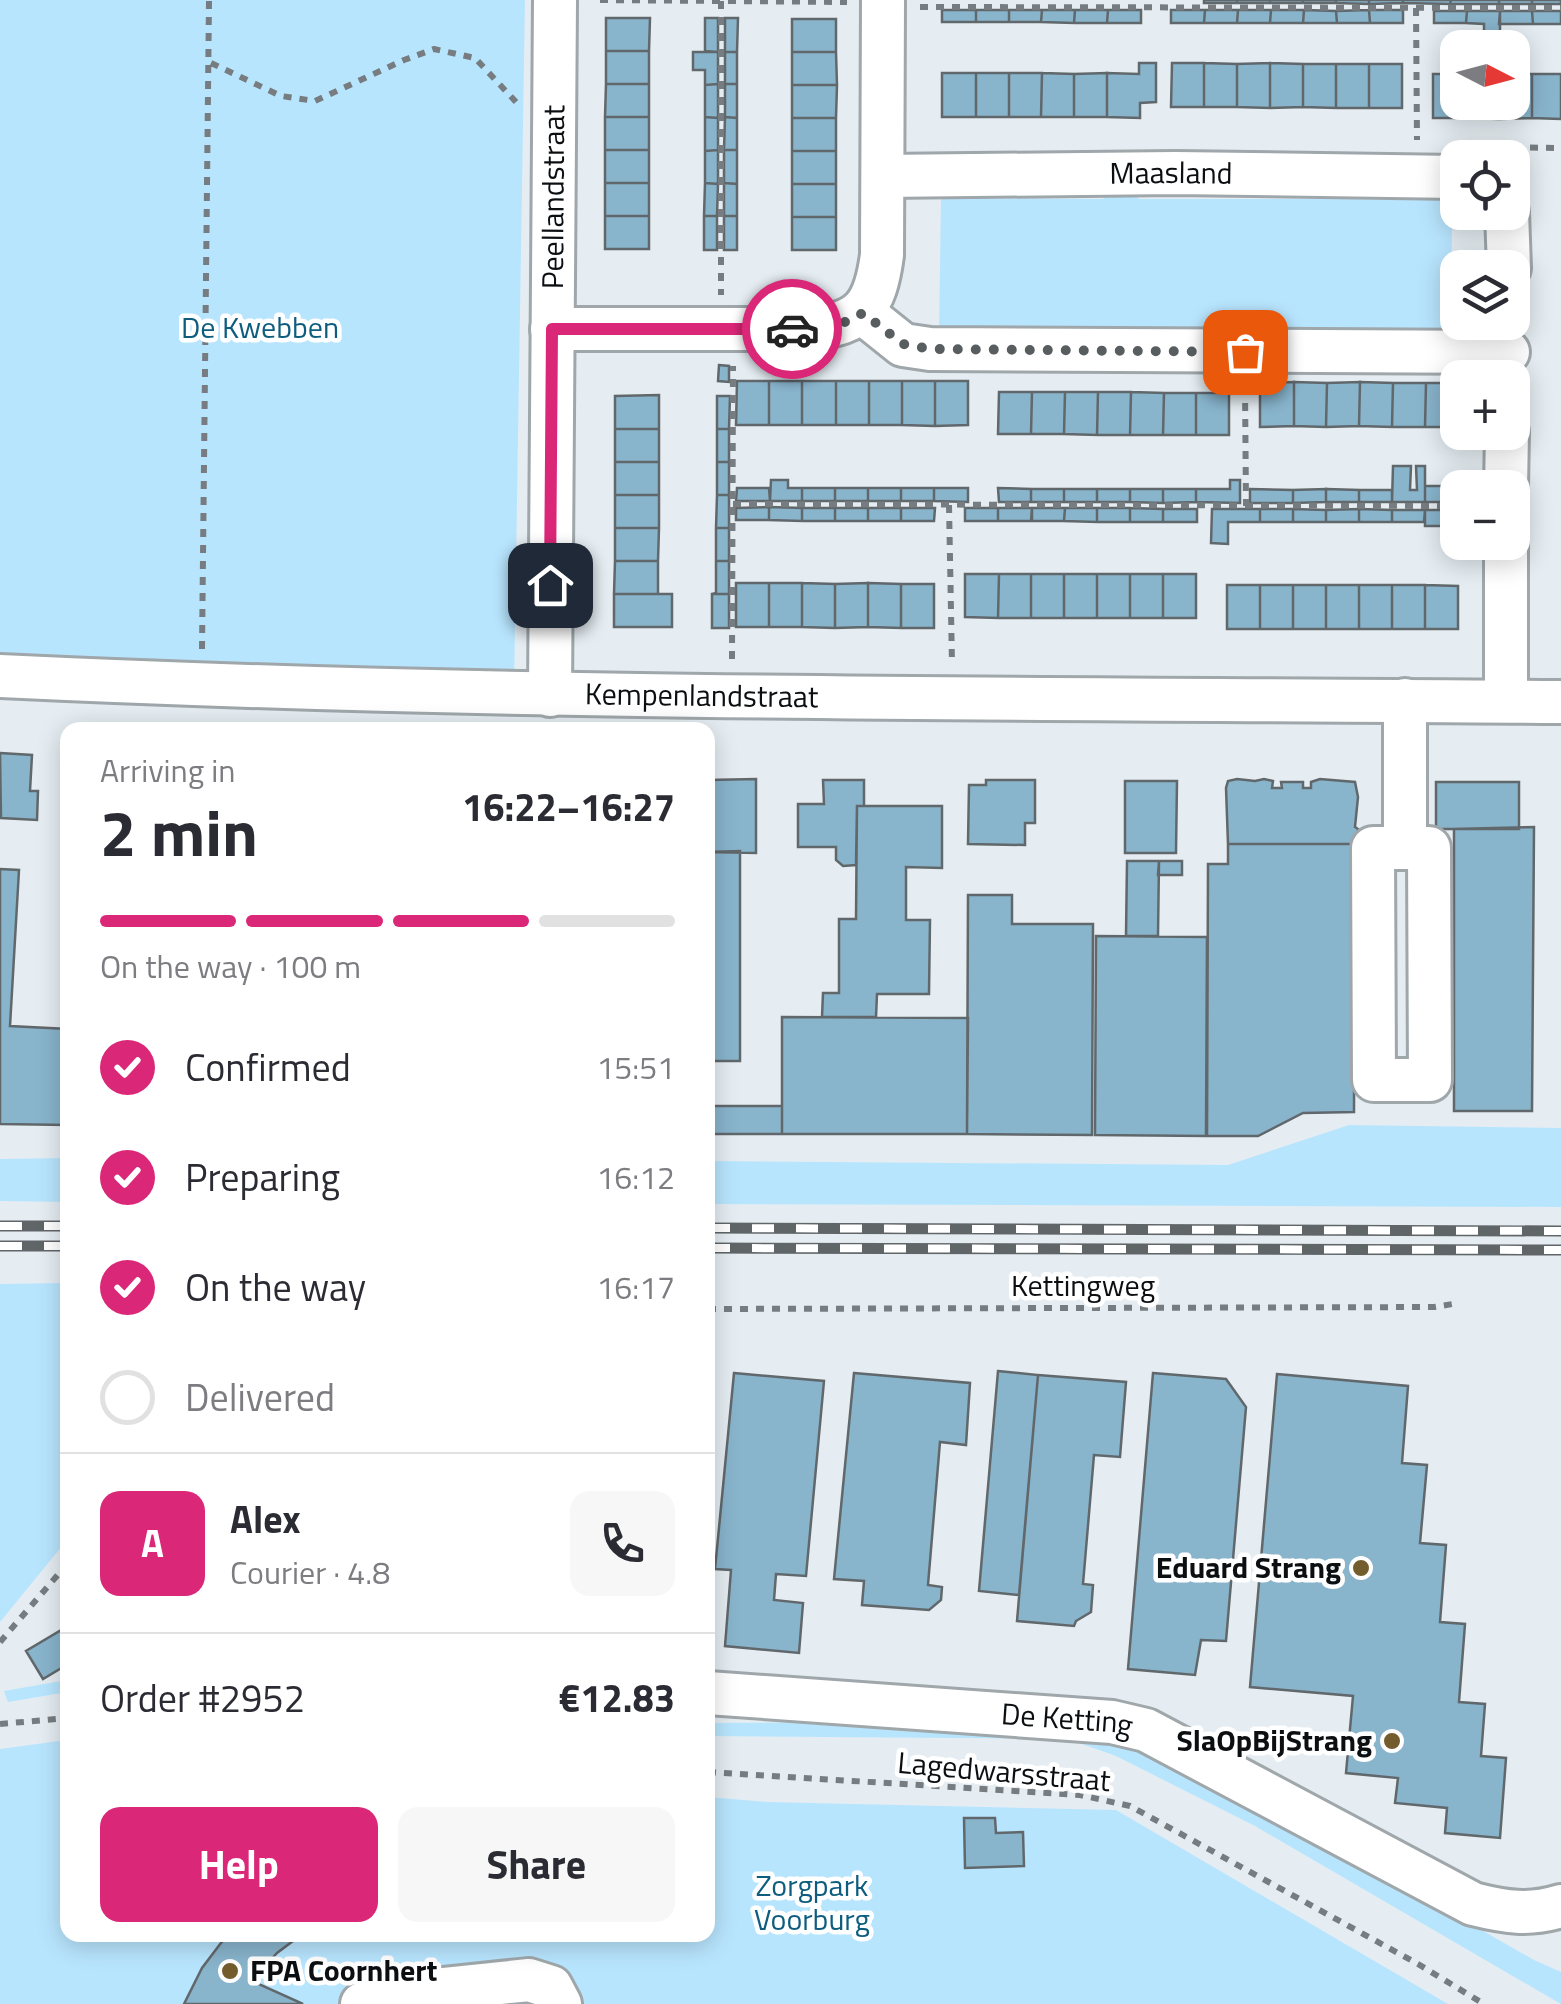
<!DOCTYPE html>
<html lang="en">
<head>
<meta charset="utf-8">
<style>
	:root { --surface:#fff; --page:#f7f7f7; --text:#2b2b33; --muted:#7c7c81; --line:#e1e1e2; --accent:#db2777 }
	body { margin:0; font-family:"Titillium Web",sans-serif; background:var(--page); color:var(--text); height:100vh; display:flex; flex-direction:column; font-size:38px; white-space:nowrap }
	* { box-sizing:border-box; margin:0 }
	p { font-size:32px; color:var(--muted) }
	.icon { flex:none; width:55px; height:55px; fill:none; stroke:currentColor; stroke-width:2; stroke-linecap:round; stroke-linejoin:round }
	.map { position:relative; flex:1; overflow:hidden }
	.side { position:absolute; left:60px; top:722px; width:655px; height:1220px; display:flex; flex-direction:column; background:var(--surface); border-radius:20px; box-shadow:0 5px 25px #0003 }
	.side>* { flex:none }
	.needle { width:65px; rotate:96deg }
	.buttons { position:absolute; left:1440px; top:30px; display:grid; gap:20px }
	.buttons a { display:grid; place-items:center; width:90px; height:90px; border-radius:20px; background:var(--surface); box-shadow:0 5px 25px #0003; font-size:50px }
	.pin { position:absolute; display:grid; place-items:center; width:85px; height:85px; color:#fff; margin:-42px; border-radius:20px; box-shadow:0 5px 15px #0006 }
	.courier { position:absolute; display:grid; place-items:center; width:100px; height:100px; margin:-50px; border:8px solid #db2777; border-radius:50%; background:#fff; color:#222; box-shadow:0 2px 12px #0007 }
	.overview em { font-style:normal; font-weight:700 }
	.overview div { display:flex; flex-direction:column-reverse }
	.overview { display:flex; align-items:center; justify-content:space-between; height:170px; padding:0 40px }
	h1 { font-size:65px; font-weight:700; line-height:75px }
	.bar { display:grid; grid-template-columns:repeat(4,1fr); gap:15px 10px; align-content:center; height:120px; padding:0 40px }
	.bar i { height:12px; border-radius:8px; background:var(--line) }
	.bar .current { background:var(--accent) }
	.bar p { grid-column:span 4 }
	.line { display:flex; align-items:center; gap:25px; padding:0 40px; border-top:2px solid var(--line) }
	.line div { flex:1 }
	.round { display:grid; place-items:center; flex:none; width:105px; height:105px; border-radius:20px; background:var(--page) }
	ol { padding:0 40px; list-style:none }
	li { display:flex; align-items:center; gap:30px; height:110px }
	li p { margin-inline-start:auto }
	li .icon { padding:10px; border-radius:50%; background:var(--accent); color:#fff; stroke-width:4 }
	li:last-child { color:var(--muted) }
	li i { width:55px; height:55px; border:5px solid var(--line); border-radius:50% }
	.action { display:flex; gap:20px; margin-top:auto; padding:20px 40px }
	.action a { flex:1; height:115px; border-radius:20px; background:var(--accent); color:#fff; font-size:40px; font-weight:700; line-height:115px; text-align:center }
	.action a+a { background:var(--page); color:var(--text) }
	.map>svg:first-child { display:block }
</style>
</head>
<body>
<div class="map">
<svg width="1561" height="2004" viewBox="0 0 1561 2004">
	<rect width="100%" height="100%" fill="#e5edf2"/>
	<path fill="#b8e5fe" d="M0,0H525L514,689L0,655Z
		M1441,187L1440,199L1452,213L1451,339L1440,340L1429,329L952,327L939,338L941,198L1103,199L1113,190H1132L1139,199H1317L1326,190L1345,191L1352,199L1412,200Z
		M1349,1125L1561,1128V1207L708,1204V1161L1228,1165Z
		M67,1158V1202L0,1201V1159Z
		M67,1283V1540L0,1622V1284Z
		M67,1680V1692L8,1702L4,1691Z
		M887,1722L1118,1741L1263,1811L1422,1896L1534,1960L1561,1972V2004L1255,1826L1116,1756L1068,1739L708,1736V1723Z
		M67,1740L68,1935H708V1797L767,1802L1116,1810L1448,2004H0V1749Z"/>
	<path fill="#88b4cc" stroke="#61686c" stroke-width="2.5" d="M1204,0H1237V3H1204Z
		M1237,0H1270V3H1237Z
		M1270,0H1303V3H1270Z
		M1303,0H1336V3H1303Z
		M1336,0H1369V4L1336,3Z
		M1369,0H1403V3L1369,4Z
		M1403,0H1451L1450,4L1403,3Z
		M1451,0H1499V4H1450Z
		M1499,0H1532V4H1499Z
		M1532,0H1561V4H1532Z
		M942,10H976V22H942Z
		M976,10H1009V22H976Z
		M1009,10H1042L1041,22H1009Z
		M1042,10H1075L1074,23L1041,22Z
		M1075,10H1108L1107,23H1074Z
		M1108,10H1141V23H1107Z
		M1171,10H1205L1204,23H1171Z
		M1205,10H1238L1237,23H1204Z
		M1238,10H1271L1270,23H1237Z
		M1271,10H1304L1303,23H1270Z
		M1304,10L1336,11L1337,23H1303Z
		M1369,10H1403V23H1370Z
		M1369,10L1370,23H1337L1336,11Z
		M1434,11H1467L1466,23H1434Z
		M1467,11H1500V33H1484V24L1466,23Z
		M1500,11H1532L1533,24H1499Z
		M1532,11H1561V24H1533Z
		M606,18H650L649,51H606Z
		M705,18H718V52L705,51Z
		M725,18H738L737,52H725Z
		M792,19H836V52H792Z
		M606,51H649V84H606Z
		M693,52H718V84L705,85V70H693Z
		M725,52H737V84H725Z
		M792,52H836L837,85H792Z
		M1139,63H1156V102L1140,103V118L1107,117V73L1139,74Z
		M1172,63H1204V107H1171Z
		M1204,63L1237,64V107H1204Z
		M1270,63L1303,64V107L1270,108Z
		M1270,63V108L1237,107V64Z
		M1303,64H1336V108L1303,107Z
		M1336,64H1369V108H1336Z
		M1369,64H1402V108H1369Z
		M942,73H976V117H942Z
		M976,73H1009V117H976Z
		M1009,73H1042L1041,117H1009Z
		M1042,73L1074,74V117H1041Z
		M1107,73V117H1074V74Z
		M1433,74H1458V102H1466V118H1433Z
		M1512,74H1532V118L1499,119V102H1512Z
		M1532,74H1561V119L1532,118Z
		M606,84H649V117H605Z
		M718,84V118L705,117V85Z
		M725,84H737V118L725,117Z
		M792,85H837L836,118H792Z
		M1466,102H1499V119L1466,118Z
		M605,117H649V150H605Z
		M705,117L718,118V150L705,151Z
		M725,117L737,118V150H724Z
		M792,118H836V151H792Z
		M605,150H649V183H605Z
		M718,150V184L705,183V151Z
		M724,150H737V184L724,183Z
		M792,151H836V184H792Z
		M605,183H649V216H605Z
		M705,183L718,184L717,216H704Z
		M724,183L737,184V216H724Z
		M792,184H836V217H792Z
		M605,216H649V249H605Z
		M704,216H717V250H704Z
		M724,216H737V250H724Z
		M792,217H836V250H792Z
		M719,365L729,366V382L718,381Z
		M737,381H769V425H736Z
		M769,381H802V425H769Z
		M802,381H836V425H802Z
		M836,381H869V425H836Z
		M869,381H902V425H869Z
		M902,381H935V426L902,425Z
		M935,381H968V425L935,426Z
		M1294,382V426L1260,427V383Z
		M1294,382L1327,383L1326,427L1294,426Z
		M1360,382L1393,383L1392,427L1359,426Z
		M1360,382L1359,426L1326,427L1327,383Z
		M1393,383H1426L1425,427H1392Z
		M1426,383H1458V427H1425Z
		M999,392H1032L1031,434H998Z
		M1032,392H1065L1064,434H1031Z
		M1065,392H1098L1097,435L1064,434Z
		M1098,392H1131L1130,435H1097Z
		M1131,392L1164,393L1163,435H1130Z
		M1164,393H1196V435H1163Z
		M1196,393H1229V435H1196Z
		M659,395V429H615V396Z
		M717,396H730L729,429H717Z
		M615,429H659V462H615Z
		M717,429H729V462H717Z
		M615,462H659V495H615Z
		M717,462H729V495H717Z
		M1393,466H1411L1410,490H1417L1416,466H1425V502H1392Z
		M771,480H788V488H802V501H770Z
		M1230,480H1240V503L1196,502V489H1230Z
		M1425,486H1458V502H1425Z
		M737,488H769L770,501H736Z
		M802,488H835V501H802Z
		M835,488H868V501H835Z
		M868,488H901V501H868Z
		M901,488H934V501H901Z
		M934,488H968V502L934,501Z
		M998,488L1031,489V502H999Z
		M1031,489H1064V502H1031Z
		M1064,489H1097V502H1064Z
		M1097,489H1130V502H1097Z
		M1130,489H1163V503L1130,502Z
		M1163,489H1196V502L1163,503Z
		M1250,489L1293,490V503H1250Z
		M1326,489L1359,490V502H1326Z
		M1326,489V502L1293,503V490Z
		M1359,490H1392V502H1359Z
		M615,495H659V528H615Z
		M717,495H729V528H716Z
		M769,507V520H736V508Z
		M769,507L802,508V521L769,520Z
		M802,508H835V521H802Z
		M835,508H868V521H835Z
		M868,508H901V521H868Z
		M901,508H935L934,521H901Z
		M965,508H998V521H965Z
		M998,508H1032L1031,521H998Z
		M1032,508H1065L1064,521H1032Z
		M1065,508H1097V522L1064,521Z
		M1097,508H1130V522H1097Z
		M1130,508L1163,509V522H1130Z
		M1163,509H1197V522H1163Z
		M1212,509H1260V522H1228V544L1211,543Z
		M1260,509H1293V522H1260Z
		M1293,509L1326,510V522H1293Z
		M1359,509L1392,510V522H1359Z
		M1359,509V522H1326V510Z
		M1392,510H1425L1424,522H1392Z
		M1425,510H1458V526H1425Z
		M615,528H659L658,561H615Z
		M716,528H729V561H716Z
		M615,561H658V594H614Z
		M716,561H729V594H712L716,593Z
		M965,574H999L998,618L965,617Z
		M999,574H1031V618H998Z
		M1031,574H1064V618H1031Z
		M1064,574H1097V618H1064Z
		M1097,574H1130V618H1097Z
		M1130,574H1163V618H1130Z
		M1163,574H1196V618H1163Z
		M736,583H769V627H736Z
		M769,583H802V627H769Z
		M802,583L835,584V628L802,627Z
		M868,583L901,584V628L868,627Z
		M868,583V627L835,628V584Z
		M901,584H934V628H901Z
		M1227,585H1260V629H1227Z
		M1260,585H1293V629H1260Z
		M1293,585H1326V629H1293Z
		M1326,585H1359V629H1326Z
		M1359,585H1392V629H1359Z
		M1392,585H1425V629H1392Z
		M1425,585L1458,586V629H1425Z
		M614,594H672V627H614Z
		M712,594H729V628H712Z
		M0,753L32,755L30,791H38L37,820L1,818Z
		M756,779V853L708,852V780Z
		M1237,779L1255,781L1264,779L1273,781L1272,788H1282L1281,782H1303V788H1311V782L1320,779L1355,782L1358,797L1355,827L1358,829L1355,844H1228L1226,788L1228,781Z
		M823,780H864V806H857L856,865L843,866L836,860V847H798V804H824Z
		M986,780H1035V823H1025V845L968,844L969,785H986Z
		M1125,781H1177L1176,853H1125Z
		M1436,782H1519V829H1436Z
		M857,806H942V868L906,867V920H930L929,994H877L876,1017H822L823,993H839V919H856Z
		M1534,827L1532,1111H1454V829Z
		M1228,844H1355L1354,1112L1303,1113L1258,1136H1207L1208,864H1228Z
		M740,851V1061H708V852Z
		M1127,861H1159L1158,936H1126Z
		M1159,861H1182V875H1158Z
		M0,869L19,870L10,1026L68,1029L67,1125L0,1124Z
		M968,895H1012V924H1093L1092,1135L967,1134Z
		M1096,936L1207,937L1206,1136L1095,1135Z
		M782,1017L968,1018L967,1134H782Z
		M708,1106H782V1134H708Z
		M998,1371L1038,1375L1019,1595L979,1591Z
		M734,1373L824,1381L806,1576L776,1574L774,1600L803,1603L799,1653L725,1646L731,1570L715,1569Z
		M854,1373L970,1383L966,1445L940,1442L928,1585L942,1587L941,1600L929,1610L862,1605L864,1581L834,1579Z
		M1153,1373L1226,1379L1246,1407L1226,1641L1201,1640L1195,1675L1128,1669Z
		M1277,1374L1408,1386L1402,1463L1427,1465L1420,1543L1446,1545L1440,1622L1465,1624L1459,1702L1485,1704L1481,1756L1506,1758L1500,1838L1445,1833L1447,1808L1395,1803L1398,1778L1346,1773L1353,1696L1250,1687Z
		M1038,1375L1126,1382L1120,1457L1094,1455L1083,1584L1093,1585L1091,1612L1076,1621L1074,1626L1017,1621Z
		M68,1626V1664L43,1679L26,1651Z
		M964,1818H995L996,1833L1023,1832L1024,1866L965,1868Z
		M227,1935H301L277,1953L252,1981L303,2004H184L202,1968Z"/>
	<g fill="none" stroke-linecap="round" stroke-linejoin="round">
		<defs>
			<g id="minor">
				<path id="s1" d="M883,176L1175,173L1458,177"/>
				<path d="M1507,212L1509,268"/>
				<path d="M863,313L903,345L930,349L1508,352"/>
				<path d="M552,329H810C862,323 875,307 882,255L883,0"/>
				<path d="M1506,488L1507,432"/>
				<path id="s2" d="M0,676C520,701 1041,698 1561,702"/>
				<path id="s3" d="M550,695L555,0"/>
				<path d="M1405,700V848"/>
				<path d="M1506,701V542"/>
				<path d="M1373,848H1429L1430,1080H1374Z"/>
				<path id="s4" d="M708,1693L1112,1722L1146,1730L1473,1904C1505,1912 1529,1916 1561,1906"/>
				<path d="M362,2004L377,1996L529,1980L551,1987L560,2004"/>
			</g>
		</defs>
		<use href="#minor" stroke="#9fa7ab" stroke-width="48"/>
		<path stroke="#767c7f" stroke-width="6" stroke-dasharray="8 8" stroke-linecap="butt" d="M600,0L847,2
			M721,1V295
			M920,7L1561,8
			M1416,8L1417,140
			M211,63L281,96L315,101L404,60L434,49L475,58L516,102
			M1482,147L1561,148
			M1245,387L1246,506
			M733,504L1458,506
			M949,505L952,664
			M202,649L209,0
			M732,659L733,366
			M708,1309L1434,1307L1459,1303
			M0,1642L68,1563
			M0,1724L68,1718
			M708,1772L1080,1795L1130,1806L1418,1964L1484,2004"/>
		<use href="#minor" stroke="#fff" stroke-width="42"/>
		<defs>
			<path id="rail" d="M0,1226H68
				M708,1228L1561,1231
				M0,1246H68
				M708,1248L1561,1250"/>
		</defs>
		<use href="#rail" stroke="#606568" stroke-width="11"/>
		<use href="#rail" stroke="#fff" stroke-width="8" stroke-dasharray="22" stroke-linecap="butt"/>
	</g>
	<g fill="none" stroke-linecap="round" stroke-linejoin="round">
		<path stroke="#585d60" stroke-width="10" stroke-dasharray="0 18" d="M792,329L837,326L863,313L903,344L930,349L1245,352"/>
		<path stroke="#db2777" stroke-width="12" d="M550,585L552,329H792"/>
	</g>
	<g fill="#745d2d" stroke="#fff" stroke-width="4">
		<circle cx="1361" cy="1568" r="10"/>
		<circle cx="1392" cy="1741" r="10"/>
		<circle cx="230" cy="1971" r="10"/>
	</g>
	<g text-anchor="middle" stroke-width="9" stroke-linejoin="round" paint-order="stroke">
		<g font-size="30" fill="#0c0f11" stroke="#fff">
			<text dy="10" stroke="none"><textPath href="#s1" startOffset="288">Maasland</textPath></text>
			<text dy="10" stroke="none"><textPath href="#s3" startOffset="498">Peellandstraat</textPath></text>
			<text dy="10" stroke="none"><textPath href="#s2" startOffset="702">Kempenlandstraat</textPath></text>
			<text x="1083" y="1296">Kettingweg</text>
			<text dy="10" stroke="none"><textPath href="#s4" startOffset="360">De Ketting</textPath></text>
			<text transform="translate(1004 1772) rotate(5)" y="10">Lagedwarsstraat</text>
		</g>
		<g font-size="30" fill="#0e5d7f" stroke="#fff">
			<text x="260" y="338">De Kwebben</text>
			<text x="812" y="1896">Zorgpark<tspan x="812" dy="34">Voorburg</tspan></text>
		</g>
		<g font-size="30" font-weight="bold" fill="#0c0f11" stroke="#fff" text-anchor="end">
			<text x="1341" y="1578">Eduard Strang</text>
			<text x="1372" y="1751">SlaOpBijStrang</text>
			<text x="250" y="1981" text-anchor="start">FPA Coornhert</text>
		</g>
	</g>
</svg>
<div class="buttons">
<a><svg class="needle" viewBox="-14 -14 28 28"><path d="M0-13l5 13h-10z" fill="#e53935"/><path d="M0 13l5-13h-10z" fill="#7c7c81"/></svg></a>
<a><svg class="icon" aria-label="locate" viewBox="0 0 24 24"><circle cx="12" cy="12" r="6"/><path d="M12 2v4M12 18v4M2 12h4M18 12h4"/></svg></a>
<a><svg class="icon" aria-label="layers" viewBox="0 0 24 24"><path d="M12 4l9 5-9 5-9-5zM3 14l9 5 9-5"/></svg></a>
<a>+</a>
<a>−</a>
</div>
<div class="pin" style="left:1245px;top:352px;background:#ea580c"><svg class="icon" aria-label="bag" viewBox="0 0 24 24"><path d="M5 8h14l-1 12H6zM9 8a3 3 0 0 1 6 0"/></svg></div>
<div class="pin" style="left:550px;top:585px;background:#1f2937"><svg class="icon" aria-label="home" viewBox="0 0 24 24"><path d="M3 11l9-7 9 7M6 9v11h12V9"/></svg></div>
<div class="courier" style="left:792px;top:329px"><svg class="icon" aria-label="car" viewBox="0 0 24 24"><path d="M5 17H2v-5l4-1 3-4h7l3 4 3 1v5h-3M9 17h6M6 11h13"/><circle cx="7" cy="17" r="2"/><circle cx="17" cy="17" r="2"/></svg></div>
<section class="side">
<div class="overview"><div><h1>2 min</h1><p>Arriving in</p></div><em>16:22–16:27</em></div>
<div class="bar"><i class="current"></i><i class="current"></i><i class="current"></i><i></i><p>On the way · 100 m</p></div>
<ol>
<li><svg class="icon" aria-label="check" viewBox="0 0 24 24"><path d="M5 12l5 5 9-10"/></svg>Confirmed<p>15:51</p></li>
<li><svg class="icon" aria-label="check" viewBox="0 0 24 24"><path d="M5 12l5 5 9-10"/></svg>Preparing<p>16:12</p></li>
<li><svg class="icon" aria-label="check" viewBox="0 0 24 24"><path d="M5 12l5 5 9-10"/></svg>On the way<p>16:17</p></li>
<li><i></i>Delivered</li>
</ol>
<div class="line" style="height:180px"><b class="round" style="background:var(--accent);color:#fff">A</b><div><b>Alex</b><p>Courier · 4.8</p></div><a class="round"><svg class="icon" aria-label="phone" viewBox="0 0 24 24"><path d="M5 4h4l2 5-3 2q2 4 5 5l2-3 5 2v4C11 20 4 13 5 4z"/></svg></a></div>
<div class="line" style="height:130px"><div>Order #2952</div><b>€12.83</b></div>
<div class="action"><a>Help</a><a>Share</a></div>
</section>
</div>
</body>
</html>
